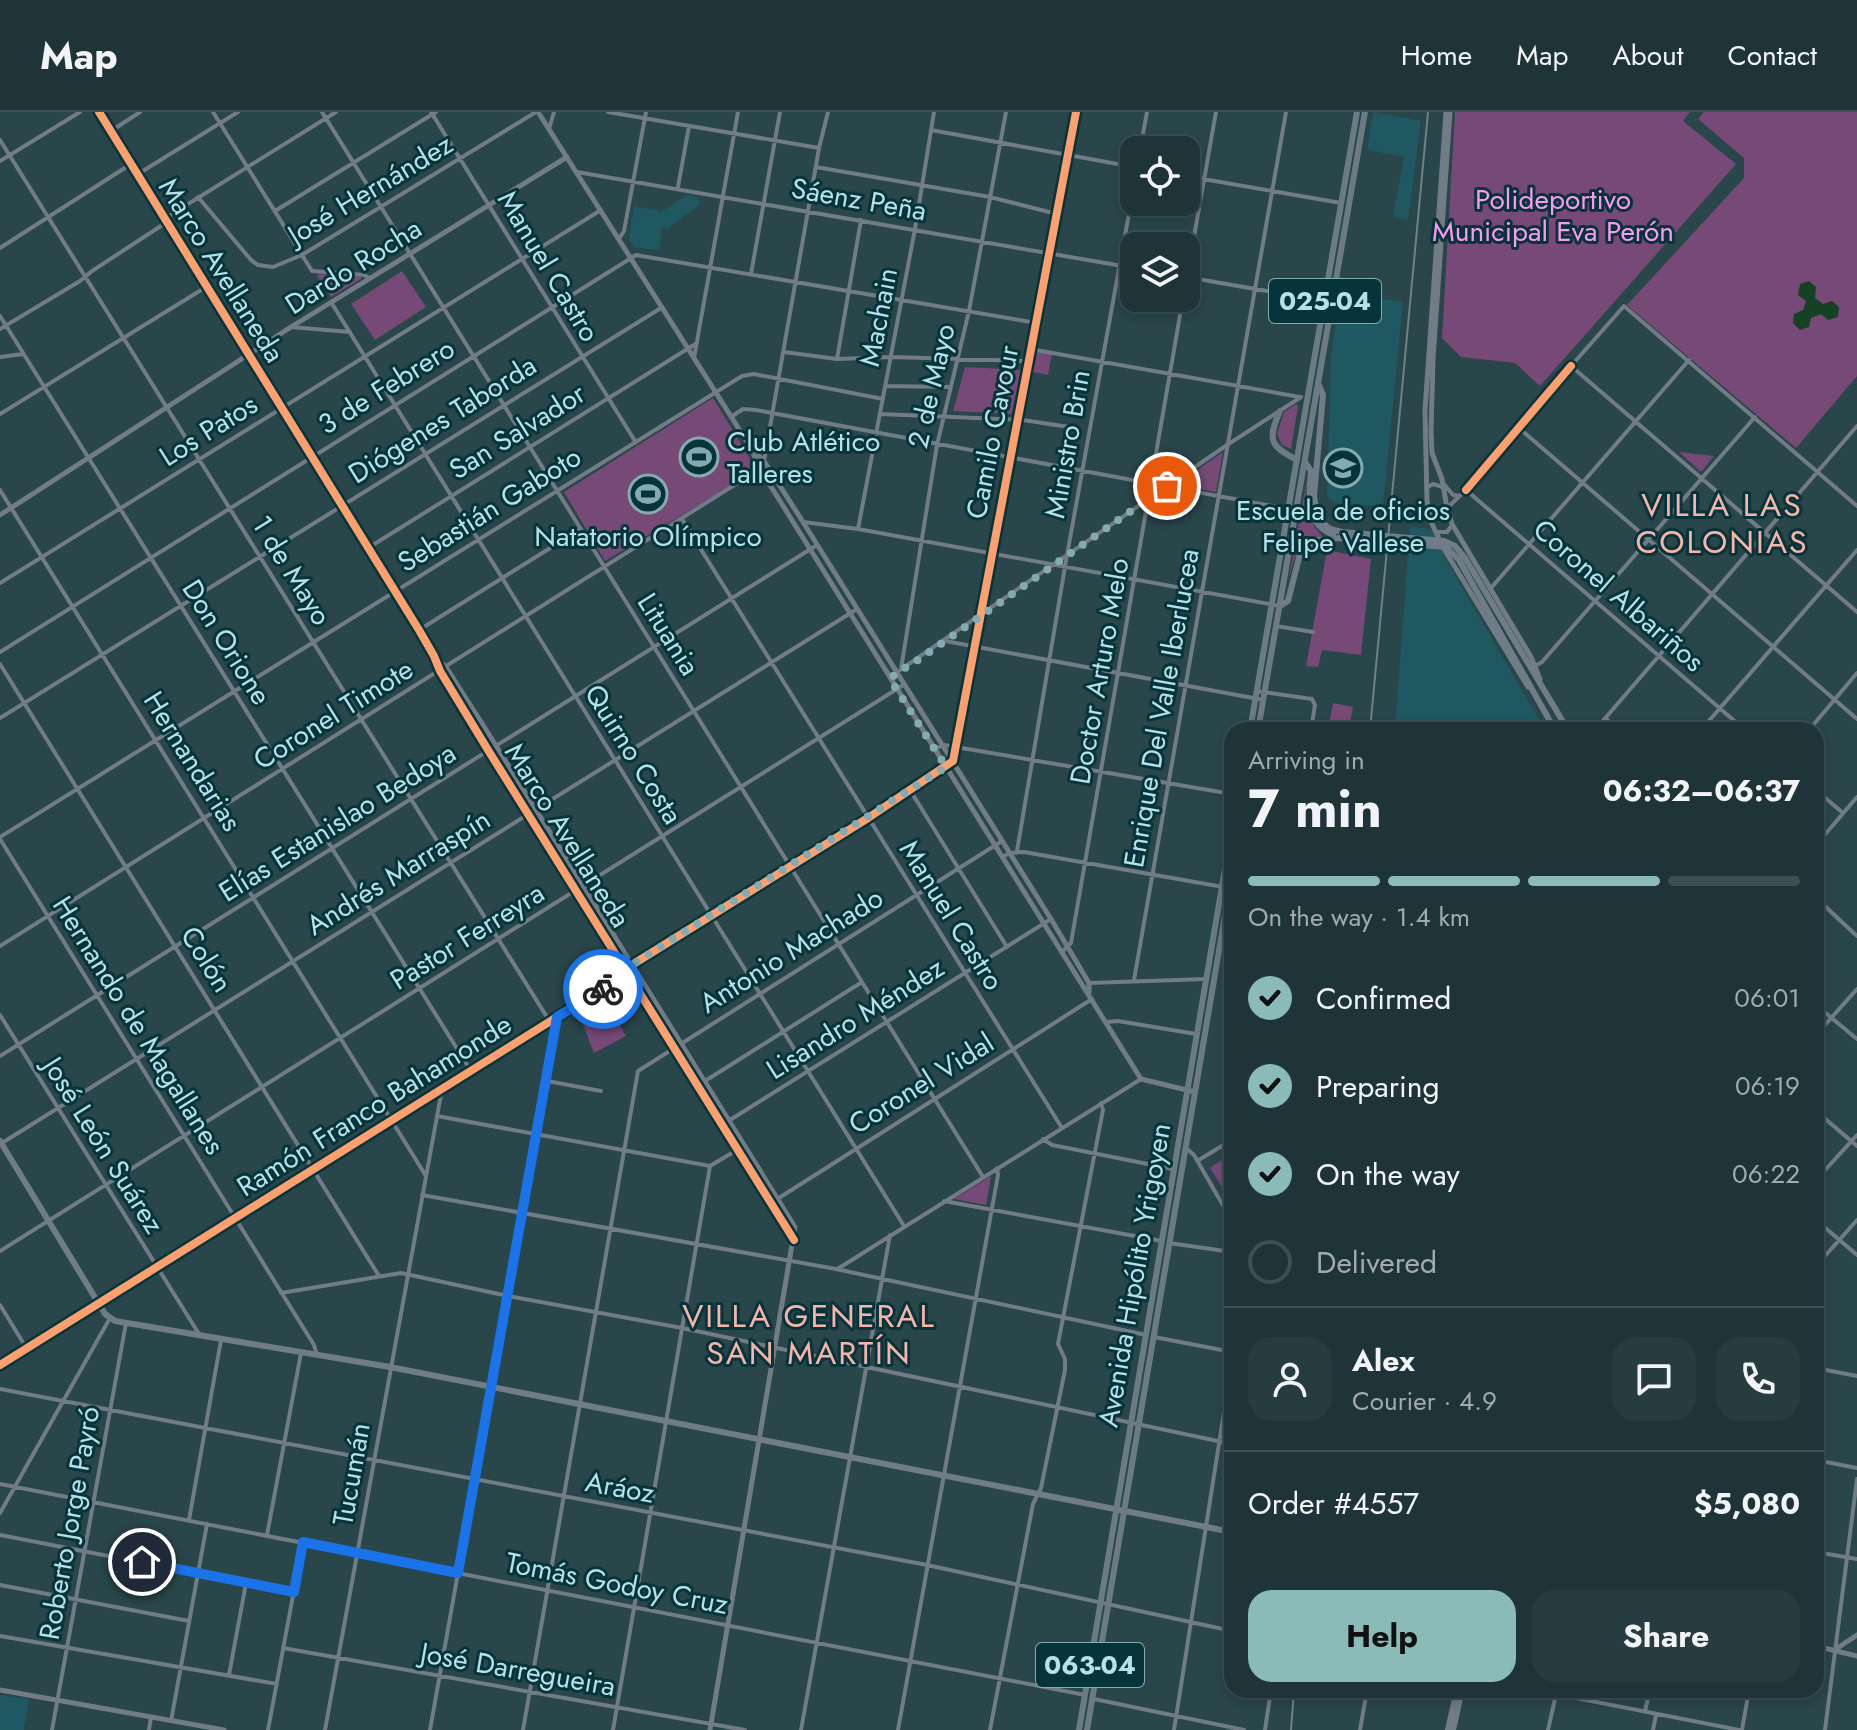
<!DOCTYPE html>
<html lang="en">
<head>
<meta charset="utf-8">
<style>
	:root { --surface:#1f3438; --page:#273c40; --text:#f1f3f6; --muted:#a1aaae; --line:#3c4f53; --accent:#8bbbb9 }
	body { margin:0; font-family:Jost,sans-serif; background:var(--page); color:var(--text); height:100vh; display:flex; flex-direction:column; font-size:30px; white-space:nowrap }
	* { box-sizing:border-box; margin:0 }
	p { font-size:26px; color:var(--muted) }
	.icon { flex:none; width:44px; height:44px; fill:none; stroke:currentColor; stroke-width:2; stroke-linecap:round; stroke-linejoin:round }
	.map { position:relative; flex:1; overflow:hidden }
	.sheet { position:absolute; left:1224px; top:610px; width:600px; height:976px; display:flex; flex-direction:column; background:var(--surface); border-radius:24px; box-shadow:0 4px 12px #0003,0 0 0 2px var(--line) }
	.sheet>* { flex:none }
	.controls { position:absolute; left:1120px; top:24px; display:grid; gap:16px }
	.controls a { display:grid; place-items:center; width:80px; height:80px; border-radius:16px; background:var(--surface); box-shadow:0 4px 12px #0003,0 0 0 2px var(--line); font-size:40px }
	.pin { position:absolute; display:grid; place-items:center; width:68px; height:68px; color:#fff; margin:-34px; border:4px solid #fff; border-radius:50%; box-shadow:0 2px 8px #0007 }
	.courier { position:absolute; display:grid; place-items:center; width:80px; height:80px; margin:-40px; border:6px solid #1a73e8; border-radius:50%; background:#fff; color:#222; box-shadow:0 2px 10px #0007 }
	.summary em { font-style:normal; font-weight:700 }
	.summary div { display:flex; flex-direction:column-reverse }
	.summary { display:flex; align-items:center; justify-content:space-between; height:136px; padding:0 24px }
	h1 { font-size:52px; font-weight:700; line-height:60px }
	.bar { display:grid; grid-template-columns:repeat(4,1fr); gap:12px 8px; align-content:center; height:96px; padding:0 24px }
	.bar i { height:10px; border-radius:6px; background:var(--line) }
	.bar .selected { background:var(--accent) }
	.bar p { grid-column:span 4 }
	.line { display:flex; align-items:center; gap:20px; padding:0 24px; border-top:2px solid var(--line) }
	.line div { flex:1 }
	.round { display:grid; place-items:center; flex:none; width:84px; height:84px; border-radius:24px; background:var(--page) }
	ol { padding:0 24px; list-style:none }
	li { display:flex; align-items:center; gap:24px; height:88px }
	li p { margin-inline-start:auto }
	li .icon { padding:8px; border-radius:50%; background:var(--accent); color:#111; stroke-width:4 }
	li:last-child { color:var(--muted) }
	li i { width:44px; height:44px; border:4px solid var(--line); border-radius:50% }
	.button { display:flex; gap:16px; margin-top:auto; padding:16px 24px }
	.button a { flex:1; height:92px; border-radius:24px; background:var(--accent); color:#111; font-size:32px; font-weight:700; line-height:92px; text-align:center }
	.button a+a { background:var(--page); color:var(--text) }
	header { display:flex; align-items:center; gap:48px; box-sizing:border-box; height:112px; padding:0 40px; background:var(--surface); border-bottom:2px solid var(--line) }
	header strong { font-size:38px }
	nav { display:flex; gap:44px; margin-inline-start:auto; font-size:28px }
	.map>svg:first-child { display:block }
</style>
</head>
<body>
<header>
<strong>Map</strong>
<nav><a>Home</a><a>Map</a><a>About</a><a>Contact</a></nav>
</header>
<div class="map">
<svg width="1857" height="1618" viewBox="0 0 1857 1618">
	<rect width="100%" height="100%" fill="#29464a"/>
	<path fill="#1f5861" d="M1373,0L1421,9L1408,108L1393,105L1404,45L1367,38Z
		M687,83L696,85L701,92L667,117L662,116L659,139L634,135L629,127L634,94L657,98L659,101Z
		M1340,180L1403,190L1383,395L1335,391L1327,384L1331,246Z
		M1410,414L1435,418L1442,440L1545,618H1395Z
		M0,1583L29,1587L24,1618H0Z"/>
	<path fill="#774977" d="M1455,0H1690L1683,9L1736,52L1540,274L1515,251L1461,245L1442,226Z
		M1704,0H1857V264L1796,336L1627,193L1744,66V46L1698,7Z
		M402,159L426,195L375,228L351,192Z
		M319,162L361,165V167L331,185L317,164Z
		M1032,239L1052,242L1048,263L1027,259Z
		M965,255L1021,258L1012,302L953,299Z
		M713,286L757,358L605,449L564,380Z
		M1296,292L1298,294L1291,337L1282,333L1277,322L1284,300Z
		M1223,340L1216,380L1176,373Z
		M1679,340L1714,344L1701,360Z
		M1308,361C1304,392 1302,400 1322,424C1295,434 1295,445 1288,470Z
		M1327,438L1371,447L1361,543L1322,538L1318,555L1306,554Z
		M1333,591L1353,595L1349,618H1328Z
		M602,884L626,924L594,941L578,899Z
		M1232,1041V1088L1231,1089L1210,1056Z
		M991,1064L986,1093L954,1087Z"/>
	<path fill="#154125" d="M1809,169L1816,175L1815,186L1823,192L1832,189L1839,195L1838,205L1828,208L1821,202L1811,206L1809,215L1800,218L1793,211L1794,202L1803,198L1806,189L1798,183L1800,172Z"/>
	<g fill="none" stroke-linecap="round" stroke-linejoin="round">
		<path stroke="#717c86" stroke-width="4" d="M213,0L312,159L364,163L369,166
			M322,0L983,1065
			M431,0L635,329
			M608,0L819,36
			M549,17L554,0
			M931,18L1134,55
			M111,19L140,0
			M0,28L550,910
			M1140,38L1147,0
			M0,49L80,0
			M816,55L990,85L1057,102
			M577,60L1134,156
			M138,62L238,0
			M1186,64L1341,91
			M678,75L689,14
			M198,85L251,148L258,153L273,155L302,143L536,0
			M275,99L436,0
			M164,107L336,0
			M619,127L624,119L646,0
			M0,136L131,52
			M751,162L780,0
			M1186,165L1325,189
			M1186,170L1216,0
			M331,190L904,1114
			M0,204L471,959
			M291,215L350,220
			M0,217L80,169L92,159L167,110
			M1030,237L1300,285
			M784,240L837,247L891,245L1027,249
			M0,245L23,242
			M694,246L738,0
			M837,247L861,108
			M886,274L951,275
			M0,302L206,175
			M880,302L1023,308L1069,315
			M731,305L743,297L756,298L1288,397
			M1519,316L1857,607
			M764,349L819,36L828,0
			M1443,371L1453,383L1460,384
			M1426,376L1433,372L1443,375
			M0,378L426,1064
			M1857,394L1624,194L1571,254L1857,500
			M1447,396L1466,378L1745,618
			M682,407L1062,1016
			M803,410L858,417L1280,494
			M858,417L915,117L934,0
			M1437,420H1447L1452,413
			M368,436L697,231
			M0,471L601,98
			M1491,476L1689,248
			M1276,514L1313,520
			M419,518L579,418
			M945,529L1264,588
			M0,540L636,143L1037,211
			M0,552L379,1164
			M1535,554L1542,550L1755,305
			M901,557L937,333L969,199L1006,0
			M900,558L1227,333L1301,285
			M1256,579L1312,587L1315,593L1311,618
			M0,606L661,196
			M1605,606L1620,618
			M1595,618L1857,314
			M1701,618L1857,438
			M1809,618L1857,561
			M934,637L944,633L1232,682
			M953,649L1076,0
			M910,678L1007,835
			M1816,678L1843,701
			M0,725L742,264L754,262L883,287
			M0,727L314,1233L317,1243
			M1816,733L1857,685
			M1017,739L1067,443L1134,74
			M1002,745L1010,741L1024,740L1229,776
			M1816,786L1857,824
			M0,834L760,357
			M1062,840L1071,831L1183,186
			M1134,868L1286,0
			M1089,871L1206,867
			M1816,893L1857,927
			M0,903L199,1222
			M1106,910L1118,909L1196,922
			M1816,923L1857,877
			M0,944L817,433
			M547,969L601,979
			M705,969L862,870
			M1816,999L1857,1034
			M437,1004L710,1054
			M722,1013L1051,807
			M1043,1027L1052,1033L1173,1057
			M2,1031L857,497
			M1185,1035L1194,1043L1232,1109
			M1197,1049L1232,1028
			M1816,1068L1857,1023
			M422,1083L836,1157L1146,1223
			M944,1089L1162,1129
			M771,1091L1092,887
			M1816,1108L1857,1143
			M1169,1131L1232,1140
			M0,1139L905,572
			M1816,1154L1857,1108
			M839,1156L1141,967
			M281,1181L401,1161L508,1184L682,1216L1232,1332
			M0,1193L27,1237
			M1154,1225L1232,1240
			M1816,1256L1857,1264
			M0,1277L927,1453L1232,1519
			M1816,1348L1857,1356
			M0,1372L1085,1583
			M0,1401L110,1206
			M189,1408L221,1228
			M0,1423L294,1480
			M267,1423L301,1241
			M1816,1440L1857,1447
			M0,1473L189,1509
			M0,1524L277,1572
			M283,1536L745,1618
			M229,1563L246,1471
			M1535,1578L1739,1618
			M1094,1587L1244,1618
			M1645,1599L1650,1578
			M171,1609L207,1412
			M52,1618L126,1211
			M149,1618L151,1605
			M268,1618L303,1430
			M325,1618L442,977
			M430,1618L557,905
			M523,1618L638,959L1002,729
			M613,1618L710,1054L737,1038
			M801,1618L890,1123
			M898,1618L998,1063L997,1056
			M990,1618L1033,1392L1041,1376L1065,1258V1247L1058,1232L1103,998L1101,991
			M1174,1618L1232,1249
			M1265,1618L1271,1578
			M1360,1618L1367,1578
			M1548,1618L1557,1578
			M1653,1618L1656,1603
			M1742,1618L1749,1578
			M1825,1618L1857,1367"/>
		<path stroke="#717c86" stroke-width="5" d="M99,0L419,518L434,544L440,559L488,638L794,1128
			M538,0L751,336L760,357L1141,967L1195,980
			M1446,0L1425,298L1427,389L1432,412L1444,437L1528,575
			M1450,0L1433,247L1431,319L1432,341L1442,367L1447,396L1452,412L1531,545L1540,567
			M754,339L764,349L803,410L1051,807L1089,871V880
			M0,403L291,215L567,45
			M434,544L446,555L495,632L795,1115L710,1618
			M0,1253L557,905L624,863L635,851L868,706L953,649
			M1816,1534L1857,1544
			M1836,1537L1857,1523
			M0,1578L224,1618"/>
		<path stroke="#707d89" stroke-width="6" d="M1318,271L1323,283L1314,384L1318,407L1330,417L1342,420L1444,429L1455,434L1465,446L1568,618
			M1305,350L1311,359C1309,385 1304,410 1333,423
			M1280,494L1288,489L1301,438L1318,428L1340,426L1446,435L1459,448L1555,618
			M0,1029L105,1202L115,1209L390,1255L1232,1420
			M1448,1618L1457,1578
			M1453,1618L1462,1578"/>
		<path stroke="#6a7b84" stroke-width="6" d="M1280,299C1267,328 1270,334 1297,348
			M1250,618L1357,0
			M1258,618L1365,0
			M1079,1618L1232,715
			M1087,1618L1232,762"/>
		<path stroke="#708288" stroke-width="2" d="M1370,618L1428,0
			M1291,1618L1294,1578"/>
		<defs>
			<path id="cycleway" d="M99,0L419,518L434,544L440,559L488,638L794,1128
				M1466,378L1571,254
				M0,1253L557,905L624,863L635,851L868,706L953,649L1076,0"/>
		</defs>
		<use href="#cycleway" stroke="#07343b" stroke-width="13"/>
		<use href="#cycleway" stroke="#fca06f" stroke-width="8"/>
	</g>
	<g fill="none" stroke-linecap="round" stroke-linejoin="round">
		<path stroke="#84abb1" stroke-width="8" stroke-dasharray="0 14.4" d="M603,877L624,863L635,851L946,655L890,567L901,557L908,555L1167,374"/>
		<path stroke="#1a73e8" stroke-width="10" d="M142,1450L294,1480L303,1430L458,1461L557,905L603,877"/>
	</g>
	<defs>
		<symbol id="stadium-ring" viewBox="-11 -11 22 22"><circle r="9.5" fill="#07343b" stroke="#84abb1" stroke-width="1.5"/><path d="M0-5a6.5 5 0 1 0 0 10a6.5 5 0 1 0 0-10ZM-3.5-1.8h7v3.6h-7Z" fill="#84abb1"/></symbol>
		<symbol id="university-ring" viewBox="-11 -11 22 22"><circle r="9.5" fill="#07343b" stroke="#84abb1" stroke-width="1.5"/><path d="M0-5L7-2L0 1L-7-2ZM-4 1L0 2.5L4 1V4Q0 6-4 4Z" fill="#84abb1"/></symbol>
	</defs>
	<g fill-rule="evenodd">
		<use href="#stadium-ring" x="677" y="323" width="44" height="44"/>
		<use href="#university-ring" x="1321" y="334" width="44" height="44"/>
		<use href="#stadium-ring" x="626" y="360" width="44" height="44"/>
	</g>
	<g text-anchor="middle" stroke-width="6" stroke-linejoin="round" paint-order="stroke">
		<g fill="#07343b" stroke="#81adb5" stroke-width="2">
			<rect x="1269" y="167" width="112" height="44" rx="6"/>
			<rect x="1036" y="1531" width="108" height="44" rx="6"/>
		</g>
		<g font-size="26" font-weight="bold" fill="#b5e1e9">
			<text x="1325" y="198">025-04</text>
			<text x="1090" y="1562">063-04</text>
		</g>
		<g font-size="28" fill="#b5e1e9" stroke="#07343b">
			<text transform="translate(370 77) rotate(-31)" y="10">José Hernández</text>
			<text transform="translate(859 87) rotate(10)" y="10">Sáenz Peña</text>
			<text transform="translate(353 154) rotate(-32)" y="10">Dardo Rocha</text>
			<text transform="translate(549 154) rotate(59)" y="10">Manuel Castro</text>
			<text transform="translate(222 158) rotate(58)" y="10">Marco Avellaneda</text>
			<text transform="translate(878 205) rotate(-79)" y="10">Machain</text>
			<text transform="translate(386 274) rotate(-32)" y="10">3 de Febrero</text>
			<text transform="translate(931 274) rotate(-77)" y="10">2 de Mayo</text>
			<text transform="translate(442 307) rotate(-32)" y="10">Diógenes Taborda</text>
			<text transform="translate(208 318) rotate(-32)" y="10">Los Patos</text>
			<text transform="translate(517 319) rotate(-32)" y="10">San Salvador</text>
			<text transform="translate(992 320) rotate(-79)" y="10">Camilo Cavour</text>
			<text transform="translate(1067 332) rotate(-80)" y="10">Ministro Brin</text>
			<text transform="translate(489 397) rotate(-32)" y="10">Sebastián Gaboto</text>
			<text transform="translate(292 458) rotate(58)" y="10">1 de Mayo</text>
			<text transform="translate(1619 483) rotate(41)" y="10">Coronel Albariños</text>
			<text transform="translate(669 522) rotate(58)" y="10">Lituania</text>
			<text transform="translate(227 530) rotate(58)" y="10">Don Orione</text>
			<text transform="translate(1099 559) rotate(-80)" y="10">Doctor Arturo Melo</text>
			<text transform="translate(1161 596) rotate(-80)" y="10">Enrique Del Valle Iberlucea</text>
			<text transform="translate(333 602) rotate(-32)" y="10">Coronel Timote</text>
			<text transform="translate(634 642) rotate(58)" y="10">Quirno Costa</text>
			<text transform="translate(193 649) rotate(58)" y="10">Hernandarias</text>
			<text transform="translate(337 710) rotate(-32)" y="10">Elías Estanislao Bedoya</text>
			<text transform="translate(568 723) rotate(58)" y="10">Marco Avellaneda</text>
			<text transform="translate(398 760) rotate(-32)" y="10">Andrés Marraspín</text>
			<text transform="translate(952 803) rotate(58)" y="10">Manuel Castro</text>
			<text transform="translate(467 824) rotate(-32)" y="10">Pastor Ferreyra</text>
			<text transform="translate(791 838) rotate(-32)" y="10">Antonio Machado</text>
			<text transform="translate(207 847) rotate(58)" y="10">Colón</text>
			<text transform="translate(855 906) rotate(-32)" y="10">Lisandro Méndez</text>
			<text transform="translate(139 913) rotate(58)" y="10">Hernando de Magallanes</text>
			<text transform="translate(921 971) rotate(-32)" y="10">Coronel Vidal</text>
			<text transform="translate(374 993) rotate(-32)" y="10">Ramón Franco Bahamonde</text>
			<text transform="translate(104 1033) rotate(58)" y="10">José León Suárez</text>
			<text transform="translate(1134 1163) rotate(-80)" y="10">Avenida Hipólito Yrigoyen</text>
			<text transform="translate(351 1362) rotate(-80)" y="10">Tucumán</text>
			<text transform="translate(620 1375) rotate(10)" y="10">Aráoz</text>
			<text transform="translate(69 1411) rotate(-80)" y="10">Roberto Jorge Payró</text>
			<text transform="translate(617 1471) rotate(11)" y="10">Tomás Godoy Cruz</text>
			<text transform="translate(518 1557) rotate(10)" y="10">José Darregueira</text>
		</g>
		<g font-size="28" fill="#f89af0" stroke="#07343b">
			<text x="1553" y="97">Polideportivo<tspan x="1553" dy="32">Municipal Eva Perón</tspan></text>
		</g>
		<g font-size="28" fill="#b5e1e9" stroke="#07343b">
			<text x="727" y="339" text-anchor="start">Club Atlético<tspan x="727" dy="32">Talleres</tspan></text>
			<text x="1343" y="408">Escuela de oficios<tspan x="1343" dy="32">Felipe Vallese</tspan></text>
			<text x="648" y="434">Natatorio Olímpico</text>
		</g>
		<g font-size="32" letter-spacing="2" fill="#f7b5a9" stroke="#07343b">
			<text x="1722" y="404">VILLA LAS<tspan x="1722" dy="37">COLONIAS</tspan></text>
			<text x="809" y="1215">VILLA GENERAL<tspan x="809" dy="37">SAN MARTÍN</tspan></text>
		</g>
	</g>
</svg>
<div class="controls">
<a><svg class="icon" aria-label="locate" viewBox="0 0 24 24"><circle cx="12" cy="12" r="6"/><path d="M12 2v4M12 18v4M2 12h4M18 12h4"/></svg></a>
<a><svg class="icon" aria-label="layers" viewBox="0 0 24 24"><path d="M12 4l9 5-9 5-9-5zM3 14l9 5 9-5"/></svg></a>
</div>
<div class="pin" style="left:1167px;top:374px;background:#ea580c"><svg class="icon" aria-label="bag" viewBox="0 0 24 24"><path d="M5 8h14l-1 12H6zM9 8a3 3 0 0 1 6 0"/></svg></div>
<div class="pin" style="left:142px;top:1450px;background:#1f2937"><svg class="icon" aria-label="home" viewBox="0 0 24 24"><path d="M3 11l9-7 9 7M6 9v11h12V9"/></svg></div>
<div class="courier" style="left:603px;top:877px"><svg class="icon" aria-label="bike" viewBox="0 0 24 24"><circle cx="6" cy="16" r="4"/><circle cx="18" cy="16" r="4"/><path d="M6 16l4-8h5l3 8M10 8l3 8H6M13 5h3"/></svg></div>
<section class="sheet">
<div class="summary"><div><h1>7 min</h1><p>Arriving in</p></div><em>06:32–06:37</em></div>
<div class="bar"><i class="selected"></i><i class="selected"></i><i class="selected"></i><i></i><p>On the way · 1.4 km</p></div>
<ol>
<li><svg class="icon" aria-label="check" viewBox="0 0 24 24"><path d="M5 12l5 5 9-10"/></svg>Confirmed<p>06:01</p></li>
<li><svg class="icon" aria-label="check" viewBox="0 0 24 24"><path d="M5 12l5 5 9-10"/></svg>Preparing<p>06:19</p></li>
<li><svg class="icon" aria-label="check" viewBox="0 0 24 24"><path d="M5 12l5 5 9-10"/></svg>On the way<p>06:22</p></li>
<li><i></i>Delivered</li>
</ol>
<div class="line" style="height:144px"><a class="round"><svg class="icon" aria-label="person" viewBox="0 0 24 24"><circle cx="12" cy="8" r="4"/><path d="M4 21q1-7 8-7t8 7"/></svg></a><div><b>Alex</b><p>Courier · 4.9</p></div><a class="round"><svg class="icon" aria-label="chat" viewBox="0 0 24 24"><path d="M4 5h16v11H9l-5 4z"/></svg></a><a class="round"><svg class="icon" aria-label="phone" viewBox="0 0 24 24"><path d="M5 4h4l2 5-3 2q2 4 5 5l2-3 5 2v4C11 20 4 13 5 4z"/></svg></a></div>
<div class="line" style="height:104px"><div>Order #4557</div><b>$5,080</b></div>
<div class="button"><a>Help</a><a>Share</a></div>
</section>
</div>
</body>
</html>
